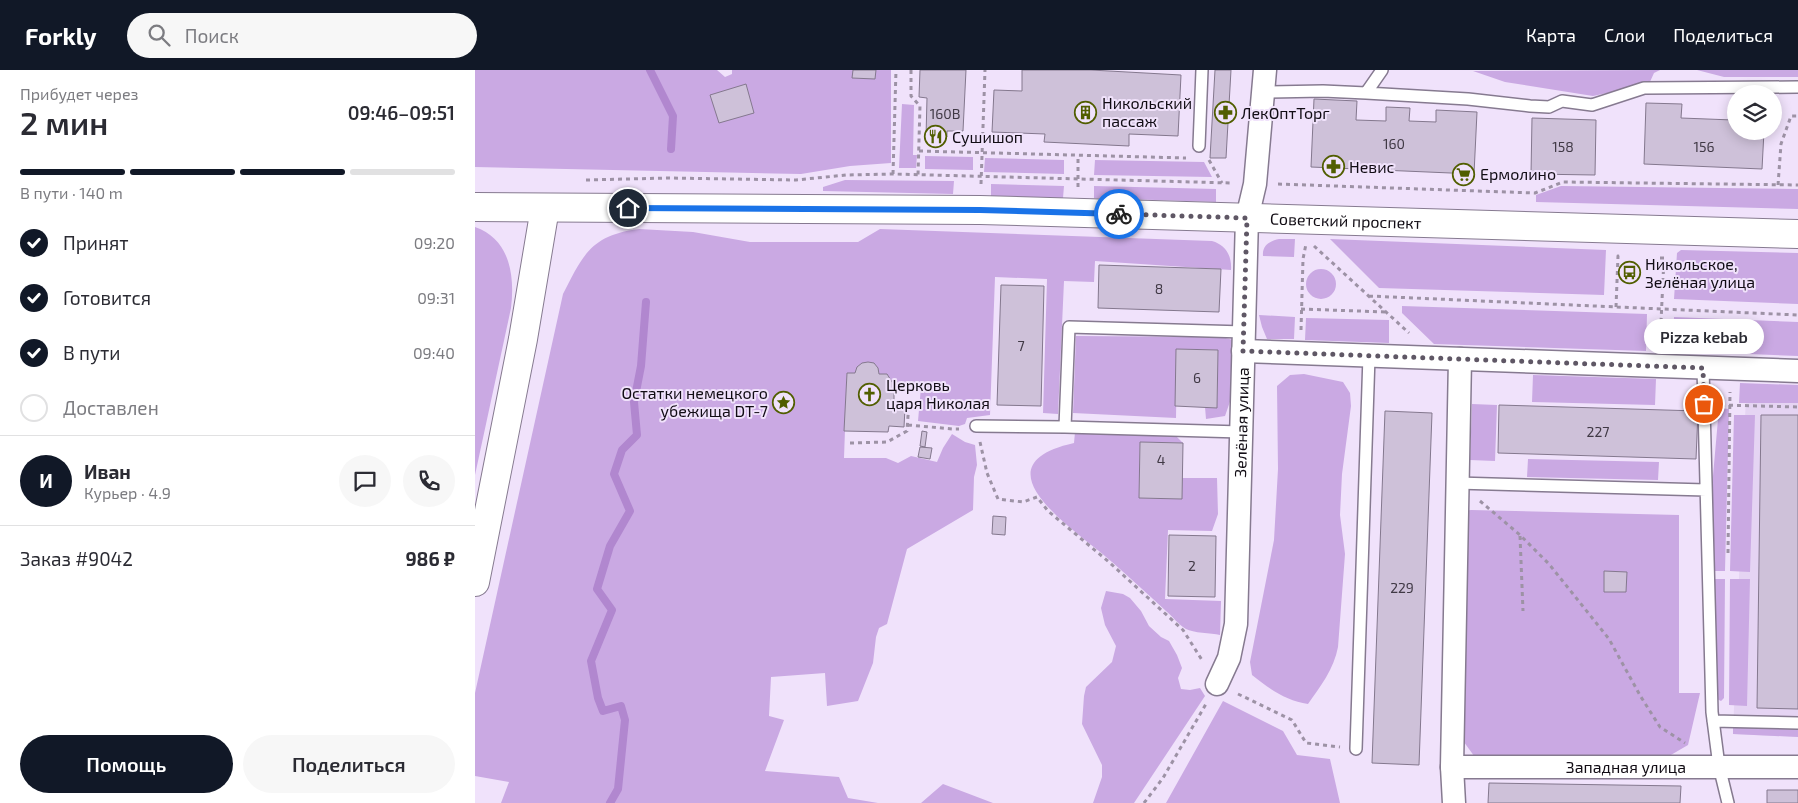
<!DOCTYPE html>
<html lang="ru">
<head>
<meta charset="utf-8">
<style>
	:root { --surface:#fff; --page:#f7f7f7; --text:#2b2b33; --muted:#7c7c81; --line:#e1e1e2; --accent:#111827 }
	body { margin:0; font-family:"Exo 2",sans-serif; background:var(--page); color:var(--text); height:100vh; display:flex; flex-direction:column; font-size:19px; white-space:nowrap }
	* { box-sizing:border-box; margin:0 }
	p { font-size:16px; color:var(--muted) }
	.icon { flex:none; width:28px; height:28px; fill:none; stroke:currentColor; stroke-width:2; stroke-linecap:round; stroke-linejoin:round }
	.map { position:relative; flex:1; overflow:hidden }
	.side { display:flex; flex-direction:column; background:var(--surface); width:475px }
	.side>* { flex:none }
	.fabs { position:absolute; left:1252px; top:15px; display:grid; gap:10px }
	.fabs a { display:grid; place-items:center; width:55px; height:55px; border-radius:50%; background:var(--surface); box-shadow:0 2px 12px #0003; font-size:25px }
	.pin { position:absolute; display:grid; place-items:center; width:42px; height:42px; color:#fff; margin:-21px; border:2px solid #fff; border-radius:50%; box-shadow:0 1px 5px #0007 }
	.courier { position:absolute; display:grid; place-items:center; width:50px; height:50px; margin:-25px; border:4px solid #1a73e8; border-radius:50%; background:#fff; color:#222; box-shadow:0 1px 6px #0007 }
	.bubble { position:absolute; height:35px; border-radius:18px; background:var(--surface); box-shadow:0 2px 12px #0003; font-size:16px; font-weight:600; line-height:35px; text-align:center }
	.summary em { font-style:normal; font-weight:600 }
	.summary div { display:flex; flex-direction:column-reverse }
	.summary { display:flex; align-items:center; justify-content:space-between; height:85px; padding:0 20px }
	h1 { font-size:32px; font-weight:600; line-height:38px }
	.bar { display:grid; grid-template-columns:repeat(4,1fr); gap:8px 5px; align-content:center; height:60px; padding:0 20px }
	.bar i { height:6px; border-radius:4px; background:var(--line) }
	.bar .current { background:var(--accent) }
	.bar p { grid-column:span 4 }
	.line { display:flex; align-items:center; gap:12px; padding:0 20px; border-top:1px solid var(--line) }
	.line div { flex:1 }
	.round { display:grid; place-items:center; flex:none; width:52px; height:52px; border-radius:26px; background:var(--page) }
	ol { padding:0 20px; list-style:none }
	li { display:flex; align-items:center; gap:15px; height:55px }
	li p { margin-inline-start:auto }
	li .icon { padding:5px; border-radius:50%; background:var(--accent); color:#fff; stroke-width:4 }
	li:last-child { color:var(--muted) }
	li i { width:28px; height:28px; border:2px solid var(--line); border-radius:50% }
	.button { display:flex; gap:10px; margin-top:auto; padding:10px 20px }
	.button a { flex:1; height:58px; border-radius:30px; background:var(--accent); color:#fff; font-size:20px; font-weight:600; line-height:58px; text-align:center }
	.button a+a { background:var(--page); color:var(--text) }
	header { display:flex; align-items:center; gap:30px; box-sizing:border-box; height:70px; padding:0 25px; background:var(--accent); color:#fff }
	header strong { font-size:24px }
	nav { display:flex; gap:28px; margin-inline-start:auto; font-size:18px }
	.search { width:350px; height:45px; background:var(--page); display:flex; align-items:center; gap:12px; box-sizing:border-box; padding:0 18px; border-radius:28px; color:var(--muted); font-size:19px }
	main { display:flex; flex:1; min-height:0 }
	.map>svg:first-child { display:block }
</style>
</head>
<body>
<header>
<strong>Forkly</strong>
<div class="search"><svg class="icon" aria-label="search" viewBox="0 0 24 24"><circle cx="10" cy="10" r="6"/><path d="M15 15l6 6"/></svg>Поиск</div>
<nav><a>Карта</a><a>Слои</a><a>Поделиться</a></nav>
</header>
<main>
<section class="side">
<div class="summary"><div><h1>2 мин</h1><p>Прибудет через</p></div><em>09:46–09:51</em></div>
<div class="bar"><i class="current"></i><i class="current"></i><i class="current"></i><i></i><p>В пути · 140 m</p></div>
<ol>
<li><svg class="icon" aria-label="check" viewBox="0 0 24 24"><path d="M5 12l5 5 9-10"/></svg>Принят<p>09:20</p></li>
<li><svg class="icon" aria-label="check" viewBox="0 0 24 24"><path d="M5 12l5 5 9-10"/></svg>Готовится<p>09:31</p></li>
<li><svg class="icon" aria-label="check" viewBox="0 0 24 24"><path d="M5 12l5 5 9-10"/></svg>В пути<p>09:40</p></li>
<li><i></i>Доставлен</li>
</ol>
<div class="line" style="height:90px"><b class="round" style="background:var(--accent);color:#fff">И</b><div><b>Иван</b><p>Курьер · 4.9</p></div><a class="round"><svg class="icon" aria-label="chat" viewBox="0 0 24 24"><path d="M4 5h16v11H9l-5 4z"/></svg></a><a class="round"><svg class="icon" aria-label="phone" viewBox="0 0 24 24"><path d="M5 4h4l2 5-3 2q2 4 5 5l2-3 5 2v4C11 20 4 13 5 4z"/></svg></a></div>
<div class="line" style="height:65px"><div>Заказ #9042</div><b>986 ₽</b></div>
<div class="button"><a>Помощь</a><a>Поделиться</a></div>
</section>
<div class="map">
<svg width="1323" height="733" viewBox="0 0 1323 733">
	<rect width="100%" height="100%" fill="#f0e2fb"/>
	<path fill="#e5d4f3" d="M1271,324L1323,326V667L1258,664Z"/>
	<path fill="#caa9e3" d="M0,0H242L250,7L257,4V0H416V93L375,96L326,104L0,97Z
		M1185,0L1179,3L1174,14L1118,26L1030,12L998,1Z
		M1222,0H1323V7H1249Z
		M427,34L439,35L438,85H442L441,98H424Z
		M450,86L498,87V100L450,99Z
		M510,88L589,90V104L509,102Z
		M620,90L729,92L737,107L619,105Z
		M370,110L479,111L478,124L348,121V117Z
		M516,114L589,116L588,128L516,126Z
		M619,116L741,119V132L619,128Z
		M1086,116L1323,119V139L1061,132V125Z
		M0,157C35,169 40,206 36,238L0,405Z
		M164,159L218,162L275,172H383L405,159L737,171C751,175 757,186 756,200L620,191L619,212L589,211L583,344L568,343L572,209L520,207L515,345L492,348L490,354L484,356L443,351L446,317L419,315L412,305L404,304C401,289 385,288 380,303H372L369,388H411L423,393L436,386L462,392L468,378L477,364L490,372L500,375L502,395L499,407L498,440L432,479L412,554L404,558L401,567L398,593L383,631L352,636L350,603L296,607L294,646L309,650L290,701L364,707L373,728L403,733H26L34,712L0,706V623L88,224C108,185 116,165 164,159Z
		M804,169H820L819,187L788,186C787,175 795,171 804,169Z
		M855,169L1131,180L1129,225L904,218Z
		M1206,180L1323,183V234L1199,229L1202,183Z
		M831 214a15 15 0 1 1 30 0a15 15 0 1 1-30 0Z
		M927,236L1172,244L1171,281L959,274L927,243Z
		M784,245L820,247L819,269H792L787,257Z
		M1199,247L1323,252V286L1198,281Z
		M831,248L914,250V273L830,270Z
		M601,266L747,267L758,270L759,320L750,346L731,349L730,337H742L743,280L702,279L701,348L598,343Z
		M829,304L868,312L875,323L876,336L867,404L865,445L870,484L863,577C859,599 845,617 833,634C811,631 793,618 777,605L775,592L799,470L803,399L802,316L815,305Z
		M1058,305L1181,309L1180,335L1057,332Z
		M1265,313L1323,315V333H1264Z
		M997,334L1022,335L1020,391L995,390Z
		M1244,338L1254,339L1250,501H1238L1237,417Z
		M1259,345H1280L1275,502L1255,501Z
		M600,362L701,366L708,373L665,372L664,428L706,429L707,408H742L743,444L737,461L693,460L690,529L746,531L745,565C736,563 718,563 711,559C704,555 697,546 691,541C673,524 655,508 637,492C604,462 496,396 599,373Z
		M1053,389L1184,392L1183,410L1052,407Z
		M996,440L1204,445V623H1225L1213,675L1189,689L1002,690L986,668L988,441Z
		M1238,509H1250L1249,628L1246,631L1242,629Z
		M1255,509H1275L1272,636L1254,635Z
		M631,521L648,524L655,528L666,541L674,556L686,567L694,571L702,585L707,598L703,608L706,619L715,620L725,618L730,626L659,733H618L627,707V695L607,654L609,626L611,617L637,592L641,576L630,555L626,538Z
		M748,631L808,661L822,685L855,689L865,733H691Z
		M1258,657L1323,658V667L1258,664Z
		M468,714L518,733H446Z"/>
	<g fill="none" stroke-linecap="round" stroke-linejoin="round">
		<path stroke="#b187cf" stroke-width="8" d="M175,0L198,46L196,79
			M135,733L143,719L150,650L146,636L128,641L123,628L116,591L137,540L122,519L135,476L155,441L139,404L147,380L162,365L159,332L166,296L171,232"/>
	</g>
	<path fill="#cec1d9" stroke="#84788e" d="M378,0H401L400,9L377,8Z
		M445,0H491L488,61H472V67H451L452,28L444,27Z
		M547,0H616L706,5L703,66L654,64V76L569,72L570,64L517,62L519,20L547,21Z
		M740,0H756L751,88H735Z
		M271,14L279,43L244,53L235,25Z
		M839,29L882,31L881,50L911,51V37L935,38L934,51L961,52V40L1002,42L999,104L836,97Z
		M1171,33L1207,34L1206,48L1258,50L1259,35H1261V61H1289L1287,99L1169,94Z
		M1057,48L1121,50L1120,105L1056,104Z
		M624,195L746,199L744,242L623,238Z
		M1149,200H1159L1158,205H1149Z
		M526,215L569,216L566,336L522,335Z
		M701,279L743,280L742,338L700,336Z
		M393,292L399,293L403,298L404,304H412L419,315V333H415V337L430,338L429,357L414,356L413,362L369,361L372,303H380L382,297L387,293Z
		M1024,335L1223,341L1221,389L1023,383Z
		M910,341L957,343L944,695L897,693Z
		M1286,345H1323V639L1282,638Z
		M447,361L452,362L450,377L445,376Z
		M665,372L708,373L707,429L664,428Z
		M445,377L457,378L455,389L443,387Z
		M518,446L531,447L530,465L517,464Z
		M694,465L741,466L740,527L693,526Z
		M1129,501L1152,502L1151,522H1129Z
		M1014,713L1206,716L1205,733H1013Z
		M1292,720H1323V733H1292Z"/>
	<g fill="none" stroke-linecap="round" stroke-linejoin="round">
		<defs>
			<path id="service" d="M789,22L848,21L891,23L993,29L1055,36L1074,37L1087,31L1117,35L1169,18L1323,17
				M891,23L907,0
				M724,76L727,0
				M1228,298L1237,642L1244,696L1253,733
				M501,356L590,357L766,362
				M590,357L594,257L769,262
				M982,413L1231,420
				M1238,651L1323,653
				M881,679L894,286"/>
			<g id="minor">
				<path d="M768,281L1323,301"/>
				<path id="s1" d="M742,614L754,588L761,554L772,148L780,114L790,0"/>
				<path id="s2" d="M977,697H1323"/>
				<path d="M979,733L977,697L985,289"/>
			</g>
			<g id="secondary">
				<path id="s3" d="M0,137L505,140L1323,164"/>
				<path d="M0,512L48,269L70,138"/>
			</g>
		</defs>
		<use href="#service" stroke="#867a90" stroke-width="14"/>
		<use href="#minor" stroke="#867a90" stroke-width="25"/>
		<use href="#secondary" stroke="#867a90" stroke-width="30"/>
		<path stroke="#9d92a5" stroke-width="3" stroke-dasharray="4 4" stroke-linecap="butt" d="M436,0V26L445,36L443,105
			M444,81L711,88
			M734,90L747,113
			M418,104L421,0
			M111,110L193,108L321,110L371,105L418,104L756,113
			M506,114L510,0
			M803,114L1060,123L1088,112L1323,115
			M1303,115L1306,74L1316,46H1323
			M603,117V85
			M839,176L934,263
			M1185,188H1189L1185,273
			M894,226L1323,245
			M1141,237L1143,186L1146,187
			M826,239L911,242
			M826,260L828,189L831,174
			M1246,335L1323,337
			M433,355L478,359H484
			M505,372L512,403L523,429L548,432L562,427L573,441L634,492L708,560L727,590
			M375,373L412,372L432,361L434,331
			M1005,431L1045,465L1074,494L1134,569L1166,627L1185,657L1210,673
			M1045,466L1048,541
			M1253,483L1255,322
			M763,624L817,650L831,673L865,677
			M669,733L688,708L731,634"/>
		<use href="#service" stroke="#fff" stroke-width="11"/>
		<use href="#minor" stroke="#fff" stroke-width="22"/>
		<use href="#secondary" stroke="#fff" stroke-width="28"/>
	</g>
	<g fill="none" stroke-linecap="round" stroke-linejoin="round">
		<path stroke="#5f5765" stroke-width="5" stroke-dasharray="0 9" d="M644,144L772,148L768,281L1228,298L1229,334"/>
		<path stroke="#1a73e8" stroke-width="6" d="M153,138L505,140L644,144"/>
	</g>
	<defs>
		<symbol id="building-ring" viewBox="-11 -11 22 22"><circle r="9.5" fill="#f0e2fb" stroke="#515e00" stroke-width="1.5"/><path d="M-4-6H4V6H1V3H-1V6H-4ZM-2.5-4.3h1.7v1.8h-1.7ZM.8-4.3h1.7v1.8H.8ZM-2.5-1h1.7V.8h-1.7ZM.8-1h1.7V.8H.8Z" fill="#515e00"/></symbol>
		<symbol id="pharmacy-ring" viewBox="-11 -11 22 22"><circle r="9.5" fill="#f0e2fb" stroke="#515e00" stroke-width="1.5"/><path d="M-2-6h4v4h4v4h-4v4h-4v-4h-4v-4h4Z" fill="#515e00"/></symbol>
		<symbol id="restaurant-ring" viewBox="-11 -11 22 22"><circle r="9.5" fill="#f0e2fb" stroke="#515e00" stroke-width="1.5"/><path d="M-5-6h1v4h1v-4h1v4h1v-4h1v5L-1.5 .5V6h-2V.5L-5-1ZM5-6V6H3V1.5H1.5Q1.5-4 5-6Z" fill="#515e00"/></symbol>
		<symbol id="supermarket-ring" viewBox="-11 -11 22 22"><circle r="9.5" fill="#f0e2fb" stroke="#515e00" stroke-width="1.5"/><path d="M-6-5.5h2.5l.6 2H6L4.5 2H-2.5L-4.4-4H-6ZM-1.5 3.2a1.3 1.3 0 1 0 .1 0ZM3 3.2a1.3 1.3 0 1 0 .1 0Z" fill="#515e00"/></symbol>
		<symbol id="bus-ring" viewBox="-11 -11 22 22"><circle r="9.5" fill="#f0e2fb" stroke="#515e00" stroke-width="1.5"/><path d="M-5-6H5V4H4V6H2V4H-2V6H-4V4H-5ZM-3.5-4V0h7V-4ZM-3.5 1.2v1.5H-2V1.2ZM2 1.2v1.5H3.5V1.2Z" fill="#515e00"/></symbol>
		<symbol id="church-ring" viewBox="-11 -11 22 22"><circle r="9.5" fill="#f0e2fb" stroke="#515e00" stroke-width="1.5"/><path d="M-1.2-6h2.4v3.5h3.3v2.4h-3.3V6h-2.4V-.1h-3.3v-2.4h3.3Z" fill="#515e00"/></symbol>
		<symbol id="sight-ring" viewBox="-11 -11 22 22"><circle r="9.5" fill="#f0e2fb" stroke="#515e00" stroke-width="1.5"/><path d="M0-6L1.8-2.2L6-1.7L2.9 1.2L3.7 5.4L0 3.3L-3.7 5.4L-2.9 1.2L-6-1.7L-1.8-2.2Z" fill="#515e00"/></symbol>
	</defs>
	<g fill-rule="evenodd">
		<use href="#building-ring" x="598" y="30" width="25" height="25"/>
		<use href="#pharmacy-ring" x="738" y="30" width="25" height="25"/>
		<use href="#restaurant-ring" x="448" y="54" width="25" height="25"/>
		<use href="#pharmacy-ring" x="846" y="84" width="25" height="25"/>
		<use href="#supermarket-ring" x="976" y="92" width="25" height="25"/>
		<use href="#bus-ring" x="1142" y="190" width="25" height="25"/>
		<use href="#church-ring" x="382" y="312" width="25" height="25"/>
		<use href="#sight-ring" x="296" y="320" width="25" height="25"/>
	</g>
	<g text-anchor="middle" stroke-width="4" stroke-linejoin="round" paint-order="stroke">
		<g font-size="14" fill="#403945">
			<text x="470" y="49">160В</text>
			<text x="919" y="79">160</text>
			<text x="1088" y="82">158</text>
			<text x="1229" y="82">156</text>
			<text x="684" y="224">8</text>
			<text x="546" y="281">7</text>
			<text x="722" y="313">6</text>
			<text x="1123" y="367">227</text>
			<text x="686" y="395">4</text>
			<text x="717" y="501">2</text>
			<text x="927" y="523">229</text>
		</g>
		<g font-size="16" fill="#110c14" stroke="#f0e2fb" text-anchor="start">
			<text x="627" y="39">Никольский<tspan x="627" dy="18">пассаж</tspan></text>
			<text x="766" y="49">ЛекОптТорг</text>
			<text x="477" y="73">Сушишоп</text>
			<text x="874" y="103">Невис</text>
			<text x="1005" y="110">Ермолино</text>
			<text x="1170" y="200">Никольское,<tspan x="1170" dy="18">Зелёная улица</tspan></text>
			<text x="411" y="321">Церковь<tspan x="411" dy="18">царя Николая</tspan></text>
			<text x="293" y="329" text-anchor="end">Остатки немецкого<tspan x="293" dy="18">убежища DT-7</tspan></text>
		</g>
		<g font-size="16" fill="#110c14" stroke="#f0e2fb">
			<text dy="6" stroke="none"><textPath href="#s3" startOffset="871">Советский проспект</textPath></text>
			<text dy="6" stroke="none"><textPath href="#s1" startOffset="265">Зелёная улица</textPath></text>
			<text dy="6" stroke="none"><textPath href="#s2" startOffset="174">Западная улица</textPath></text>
		</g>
	</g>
</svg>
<div class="fabs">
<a><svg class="icon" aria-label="layers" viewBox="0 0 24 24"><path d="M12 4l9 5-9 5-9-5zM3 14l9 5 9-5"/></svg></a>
</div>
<div class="pin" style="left:1229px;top:334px;background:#ea580c"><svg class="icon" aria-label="bag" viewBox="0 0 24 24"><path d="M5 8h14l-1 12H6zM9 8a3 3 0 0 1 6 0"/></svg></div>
<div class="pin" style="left:153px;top:138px;background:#1f2937"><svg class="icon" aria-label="home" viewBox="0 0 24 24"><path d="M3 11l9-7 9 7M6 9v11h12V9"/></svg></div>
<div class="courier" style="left:644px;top:144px"><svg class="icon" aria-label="bike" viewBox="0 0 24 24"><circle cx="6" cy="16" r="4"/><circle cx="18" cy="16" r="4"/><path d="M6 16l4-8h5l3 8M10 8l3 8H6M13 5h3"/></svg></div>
<div class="bubble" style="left:1169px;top:249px;width:120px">Pizza kebab</div>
</div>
</main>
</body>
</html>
